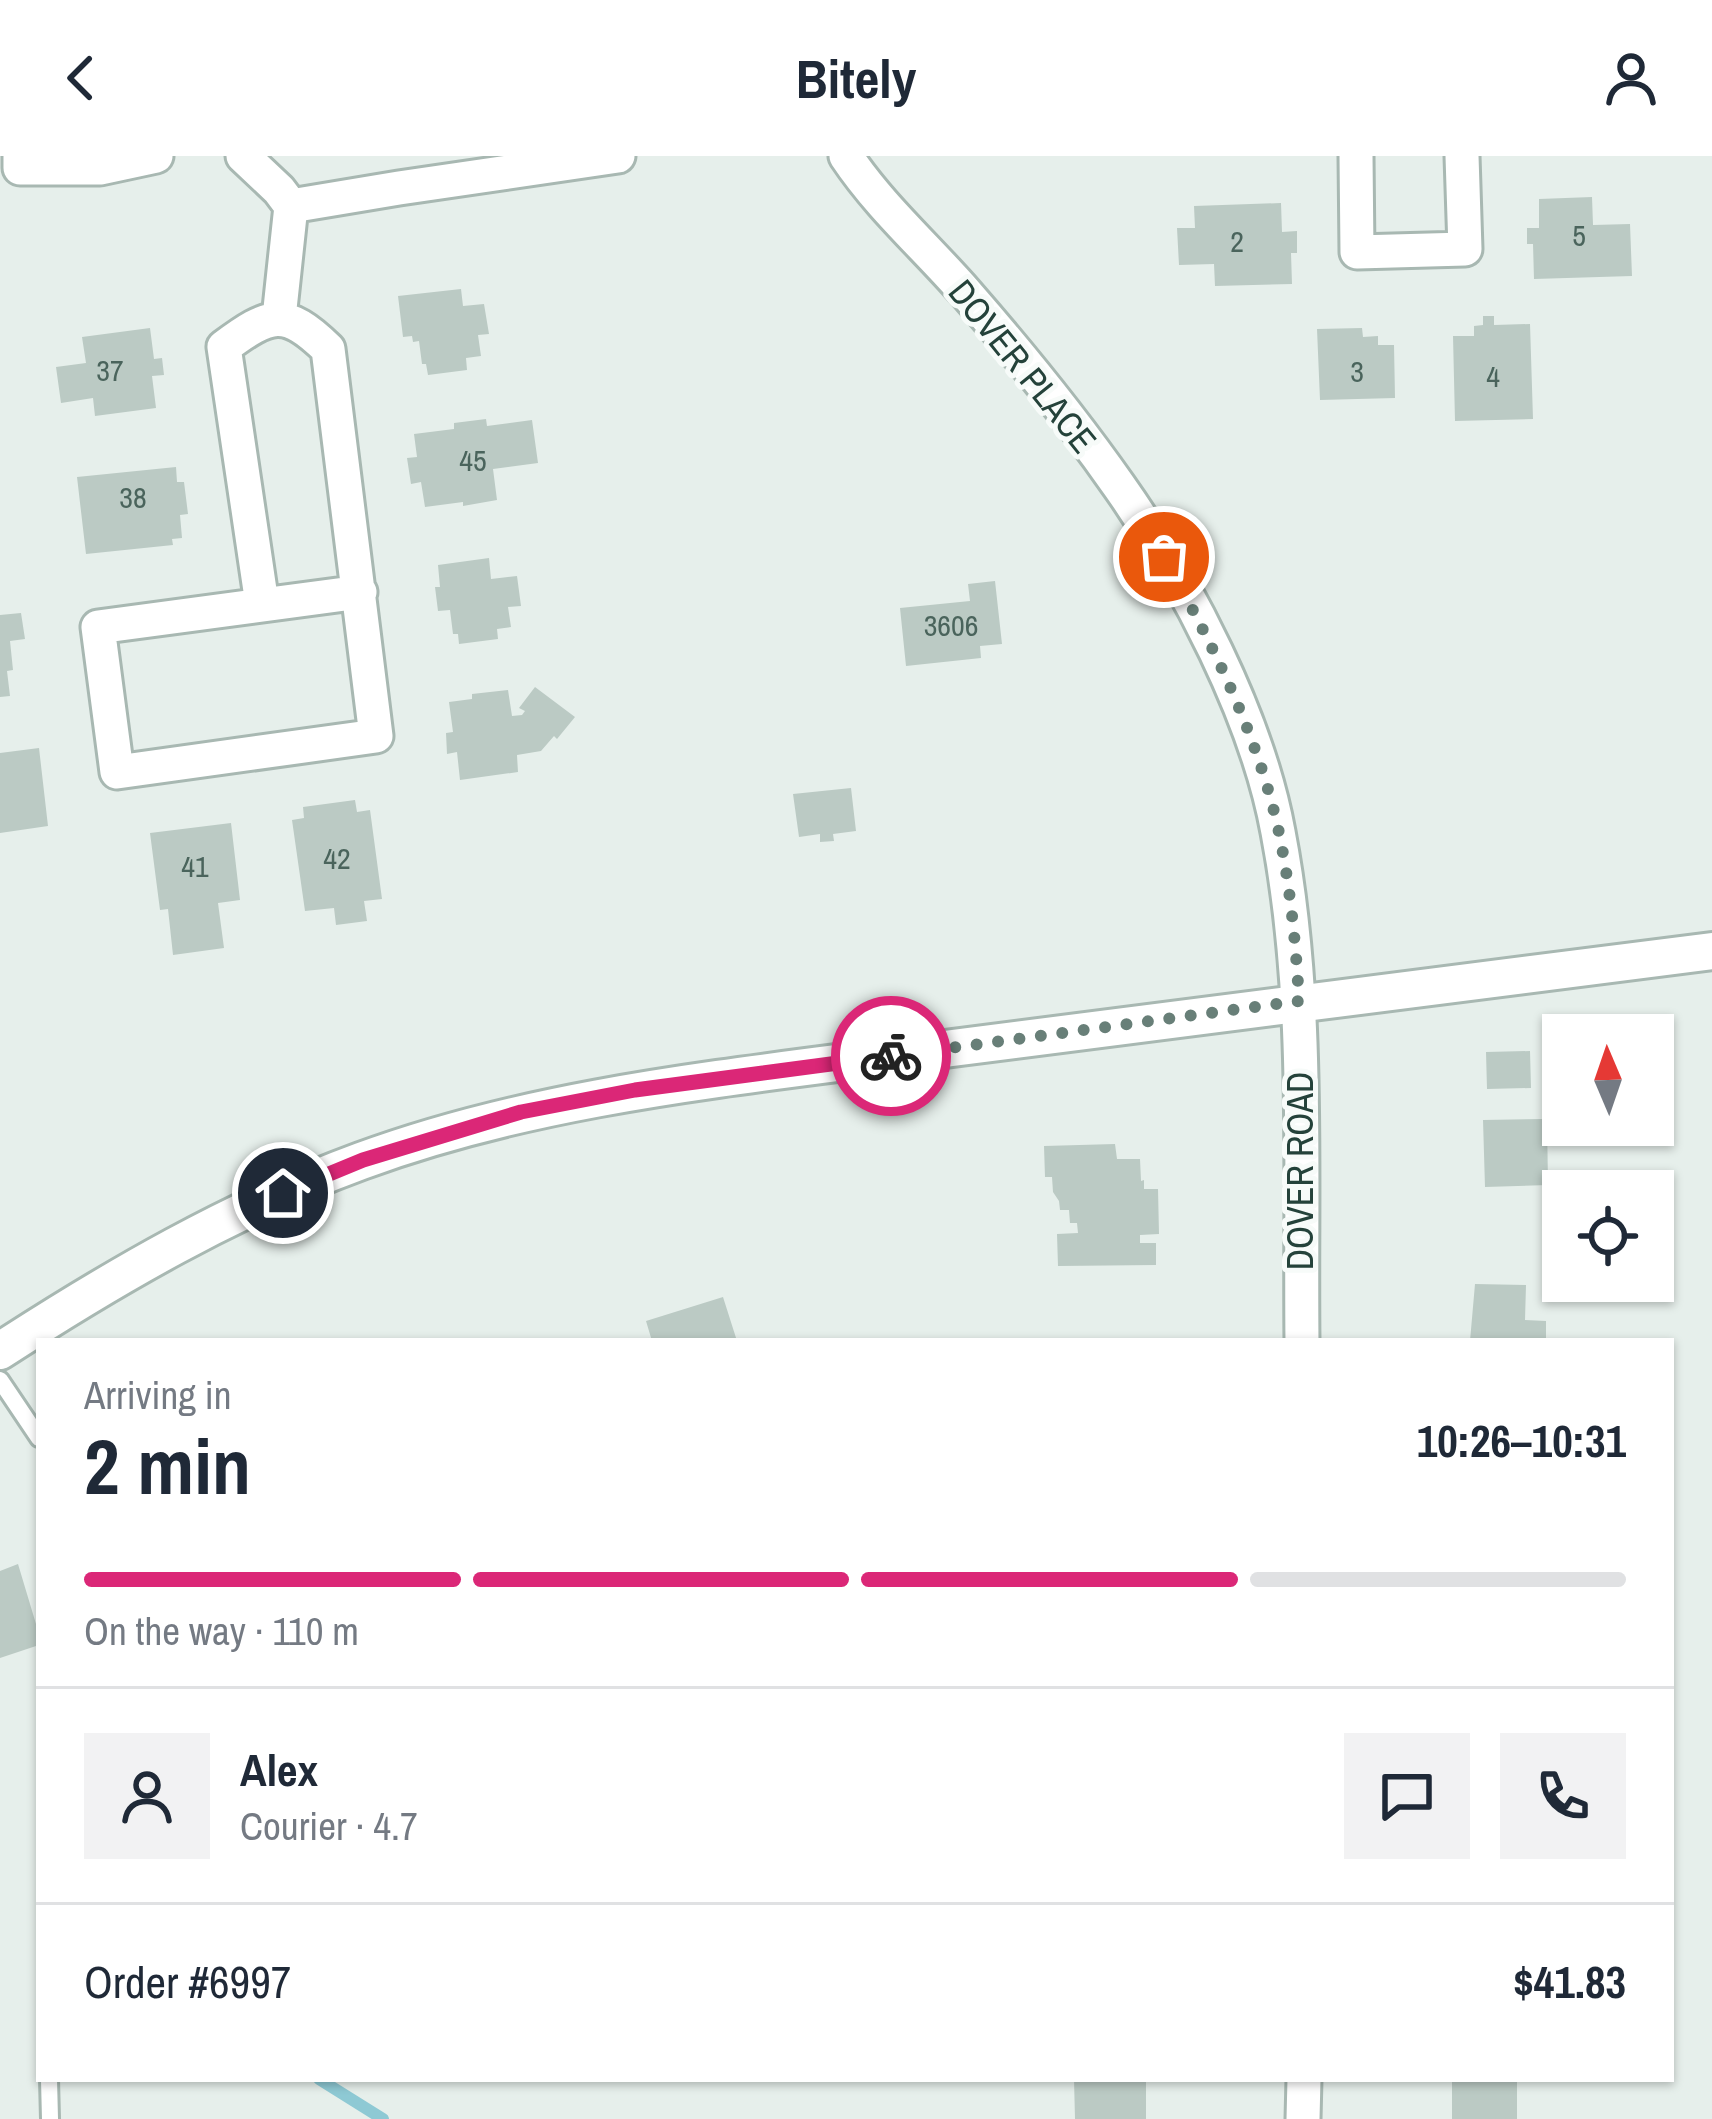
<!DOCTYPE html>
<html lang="en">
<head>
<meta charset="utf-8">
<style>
	:root { --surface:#fff; --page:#f2f2f3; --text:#1f2937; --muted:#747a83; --line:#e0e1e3; --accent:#db2777 }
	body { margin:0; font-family:"Archivo Narrow",sans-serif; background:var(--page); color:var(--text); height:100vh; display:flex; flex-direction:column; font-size:45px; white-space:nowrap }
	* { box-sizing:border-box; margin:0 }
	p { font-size:39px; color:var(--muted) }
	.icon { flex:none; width:66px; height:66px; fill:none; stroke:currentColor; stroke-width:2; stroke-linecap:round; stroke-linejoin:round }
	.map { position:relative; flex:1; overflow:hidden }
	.panel { position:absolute; left:36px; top:1182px; width:1638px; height:744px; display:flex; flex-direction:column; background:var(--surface); border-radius:0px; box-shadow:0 3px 9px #0004 }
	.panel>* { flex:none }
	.needle { width:78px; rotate:358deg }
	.controls { position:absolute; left:1542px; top:858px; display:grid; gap:24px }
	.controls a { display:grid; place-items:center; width:132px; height:132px; border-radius:0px; background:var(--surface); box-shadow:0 3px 9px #0004; font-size:60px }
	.pin { position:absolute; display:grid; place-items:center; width:102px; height:102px; color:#fff; margin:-51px; border:6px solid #fff; border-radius:50%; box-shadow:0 3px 12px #0007 }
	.courier { position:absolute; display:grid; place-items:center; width:120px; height:120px; margin:-60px; border:9px solid #db2777; border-radius:50%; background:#fff; color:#222; box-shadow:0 3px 15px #0007 }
	.overview em { font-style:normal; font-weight:700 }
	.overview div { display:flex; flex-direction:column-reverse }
	.overview { display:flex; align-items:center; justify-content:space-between; height:204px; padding:0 48px }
	h1 { font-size:78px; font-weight:700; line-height:90px }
	.bar { display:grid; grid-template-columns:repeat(4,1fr); gap:18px 12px; align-content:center; height:144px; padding:0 48px }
	.bar i { height:15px; border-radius:9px; background:var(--line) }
	.bar .on { background:var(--accent) }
	.bar p { grid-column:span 4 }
	.line { display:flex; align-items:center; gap:30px; padding:0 48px; border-top:3px solid var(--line) }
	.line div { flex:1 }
	.round { display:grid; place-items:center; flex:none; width:126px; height:126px; border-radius:0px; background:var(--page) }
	header { display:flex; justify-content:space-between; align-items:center; height:156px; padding:0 48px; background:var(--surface); font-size:54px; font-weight:700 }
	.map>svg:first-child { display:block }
</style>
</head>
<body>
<header><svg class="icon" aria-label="back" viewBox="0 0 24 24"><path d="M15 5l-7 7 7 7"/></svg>Bitely<svg class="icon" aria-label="person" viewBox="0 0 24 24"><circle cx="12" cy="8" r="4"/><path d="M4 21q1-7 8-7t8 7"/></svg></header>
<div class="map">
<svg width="1712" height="1963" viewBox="0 0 1712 1963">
	<rect width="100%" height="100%" fill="#e6efeb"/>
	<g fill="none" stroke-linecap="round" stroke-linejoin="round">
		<path stroke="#8ec9d4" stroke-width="12" d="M319,1923L383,1963"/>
	</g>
	<path fill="#bbcac4" d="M1592,41L1593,69L1630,68L1632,120L1534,123L1533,88H1527V72H1539V43Z
		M1281,47L1282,76L1297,75V97H1291L1292,128L1215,130L1214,108L1179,109L1177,72H1195L1194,50Z
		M461,133L463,150L484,148L489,178L478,179L481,200L466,202L467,214L428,219L426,208H422L419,185L413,186L412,180L403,181L398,140Z
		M1483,160H1494V169L1530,168L1533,263L1455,265L1453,180H1474V170L1483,169Z
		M150,172L154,203L162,202L164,219L152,220L156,252L95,260L93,242L61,247L56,211L86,207L82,181Z
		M1362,172L1363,181L1378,180V189H1394L1395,242L1320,244L1317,173Z
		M486,263L487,270L532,264L538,307L493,313L497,344L463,350V346L425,351L421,326L411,328L407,302L417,301L414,278L454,273V267Z
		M176,311L177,326H184L188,358L180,359L182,382L172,383L173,389L86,398L77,321Z
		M489,402L491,423L517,420L521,450L508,451L511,471L497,473L498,483L459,488L458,478H453L450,454L438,455L435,431H440L438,409Z
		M995,425L1002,488L980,490L981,502L906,510L900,452L970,445L968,428Z
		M21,457L25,483L10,485L13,514L7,515L10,540L0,541V459Z
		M535,531L575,561L557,583L554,580L541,595L517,599L518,616L460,624L457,596L447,598L446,577L453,576L449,546L472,543V538L508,534L512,560L522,559L525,555L519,552Z
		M39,592L48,670L0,677V597Z
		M851,632L856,675L833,678L834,685L820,686V678L799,681L793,638Z
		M355,644L357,656L370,654L382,743L364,745L367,765L336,769L334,752L305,755L292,664L304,662L303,651Z
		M231,667L240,744L218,747L224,792L173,799L168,753L160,754L150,677Z
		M1530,895L1531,932L1487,933L1486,896Z
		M1547,963L1548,1029L1485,1031L1483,964Z
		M1115,988L1117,1003H1140L1141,1025L1144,1024V1033H1158L1159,1078L1140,1079V1087H1156V1109L1058,1110L1057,1078L1078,1077L1077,1067H1070L1069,1054H1060L1059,1045L1053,1036L1052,1021H1045L1044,990Z
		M1549,1090H1563V1125H1608V1131L1549,1132Z
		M1475,1128L1526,1129L1525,1164L1546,1165V1185H1470Z
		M723,1141L737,1185H652L646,1165Z
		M18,1408L39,1478V1489L0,1502V1415Z
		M1074,1923H1146V1963H1075Z
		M1452,1923H1517V1963H1452Z"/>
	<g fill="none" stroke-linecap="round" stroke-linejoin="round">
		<defs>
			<path id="service" d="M0,1224L39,1282
				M49,1923L50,1963"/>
			<path id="minor" d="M20,0V12H100L156,0
				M243,0L279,34L291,50L279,162
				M846,0C880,51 926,91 966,137C1020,199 1072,263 1119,330C1186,425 1257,561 1278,676C1310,843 1300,1015 1302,1185
				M1356,0L1357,96L1465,93L1462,0
				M291,50L399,32L618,0
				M262,448L224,191C270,157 285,151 328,193L376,580L117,616L98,471L360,436
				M1303,1963L1304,1923"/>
			<path id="tertiary" d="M0,1195C114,1121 233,1052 361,1005C543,938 738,921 929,895C1190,860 1451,827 1712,795"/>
		</defs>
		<use href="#service" stroke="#a8b8b2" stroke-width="22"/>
		<use href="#minor" stroke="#a8b8b2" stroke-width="39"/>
		<use href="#tertiary" stroke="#a8b8b2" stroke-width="42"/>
		<use href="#service" stroke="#fff" stroke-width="16"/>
		<use href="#minor" stroke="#fff" stroke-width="33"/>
		<use href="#tertiary" stroke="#fff" stroke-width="36"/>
	</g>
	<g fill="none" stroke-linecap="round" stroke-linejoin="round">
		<path stroke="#687f78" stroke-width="12" stroke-dasharray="0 21.6" d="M891,900L1299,845C1296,788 1290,728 1278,672C1256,575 1212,487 1164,401"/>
		<path stroke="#db2777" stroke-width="15" d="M283,1037L363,1004L521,956L635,934L891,900"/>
	</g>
	<g text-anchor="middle" stroke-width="10" stroke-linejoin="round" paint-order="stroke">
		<g font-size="30" fill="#4a645c">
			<text x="1579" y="90">5</text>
			<text x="1237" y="96">2</text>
			<text x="110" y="225">37</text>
			<text x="1357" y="226">3</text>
			<text x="1493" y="231">4</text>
			<text x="473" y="315">45</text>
			<text x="133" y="352">38</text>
			<text x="951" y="480">3606</text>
			<text x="337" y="713">42</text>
			<text x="195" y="721">41</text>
		</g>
		<g font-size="36" fill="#24423a" stroke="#f7fbf9">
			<text transform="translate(1023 210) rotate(51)" y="13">DOVER PLACE</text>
			<text transform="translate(1300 1015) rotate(-90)" y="13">DOVER ROAD</text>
		</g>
	</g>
</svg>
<div class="controls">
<a><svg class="needle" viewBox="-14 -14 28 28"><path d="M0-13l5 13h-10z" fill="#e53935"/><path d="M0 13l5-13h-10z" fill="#747a83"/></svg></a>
<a><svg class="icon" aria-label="locate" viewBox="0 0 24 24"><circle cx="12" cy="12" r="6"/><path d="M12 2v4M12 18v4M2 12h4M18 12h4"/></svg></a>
</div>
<div class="pin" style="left:1164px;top:401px;background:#ea580c"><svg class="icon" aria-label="bag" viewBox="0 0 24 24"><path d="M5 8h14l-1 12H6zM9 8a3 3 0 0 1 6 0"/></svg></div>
<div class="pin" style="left:283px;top:1037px;background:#1f2937"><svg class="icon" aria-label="home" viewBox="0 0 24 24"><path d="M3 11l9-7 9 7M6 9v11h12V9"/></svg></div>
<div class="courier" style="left:891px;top:900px"><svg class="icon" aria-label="bike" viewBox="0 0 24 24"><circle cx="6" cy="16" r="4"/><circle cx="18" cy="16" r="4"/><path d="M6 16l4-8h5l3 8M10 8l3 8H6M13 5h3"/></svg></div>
<section class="panel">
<div class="overview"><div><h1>2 min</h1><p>Arriving in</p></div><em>10:26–10:31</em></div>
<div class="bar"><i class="on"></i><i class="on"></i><i class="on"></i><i></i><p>On the way · 110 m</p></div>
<div class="line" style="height:216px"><a class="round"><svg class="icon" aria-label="person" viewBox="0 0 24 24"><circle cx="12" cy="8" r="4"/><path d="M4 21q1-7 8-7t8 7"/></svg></a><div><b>Alex</b><p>Courier · 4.7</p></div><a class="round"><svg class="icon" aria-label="chat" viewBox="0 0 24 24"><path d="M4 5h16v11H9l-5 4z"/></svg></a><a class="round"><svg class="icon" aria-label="phone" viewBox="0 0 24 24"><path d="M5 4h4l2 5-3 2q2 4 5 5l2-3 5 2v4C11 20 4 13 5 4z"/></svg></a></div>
<div class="line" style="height:156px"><div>Order #6997</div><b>$41.83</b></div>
</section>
</div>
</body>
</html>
